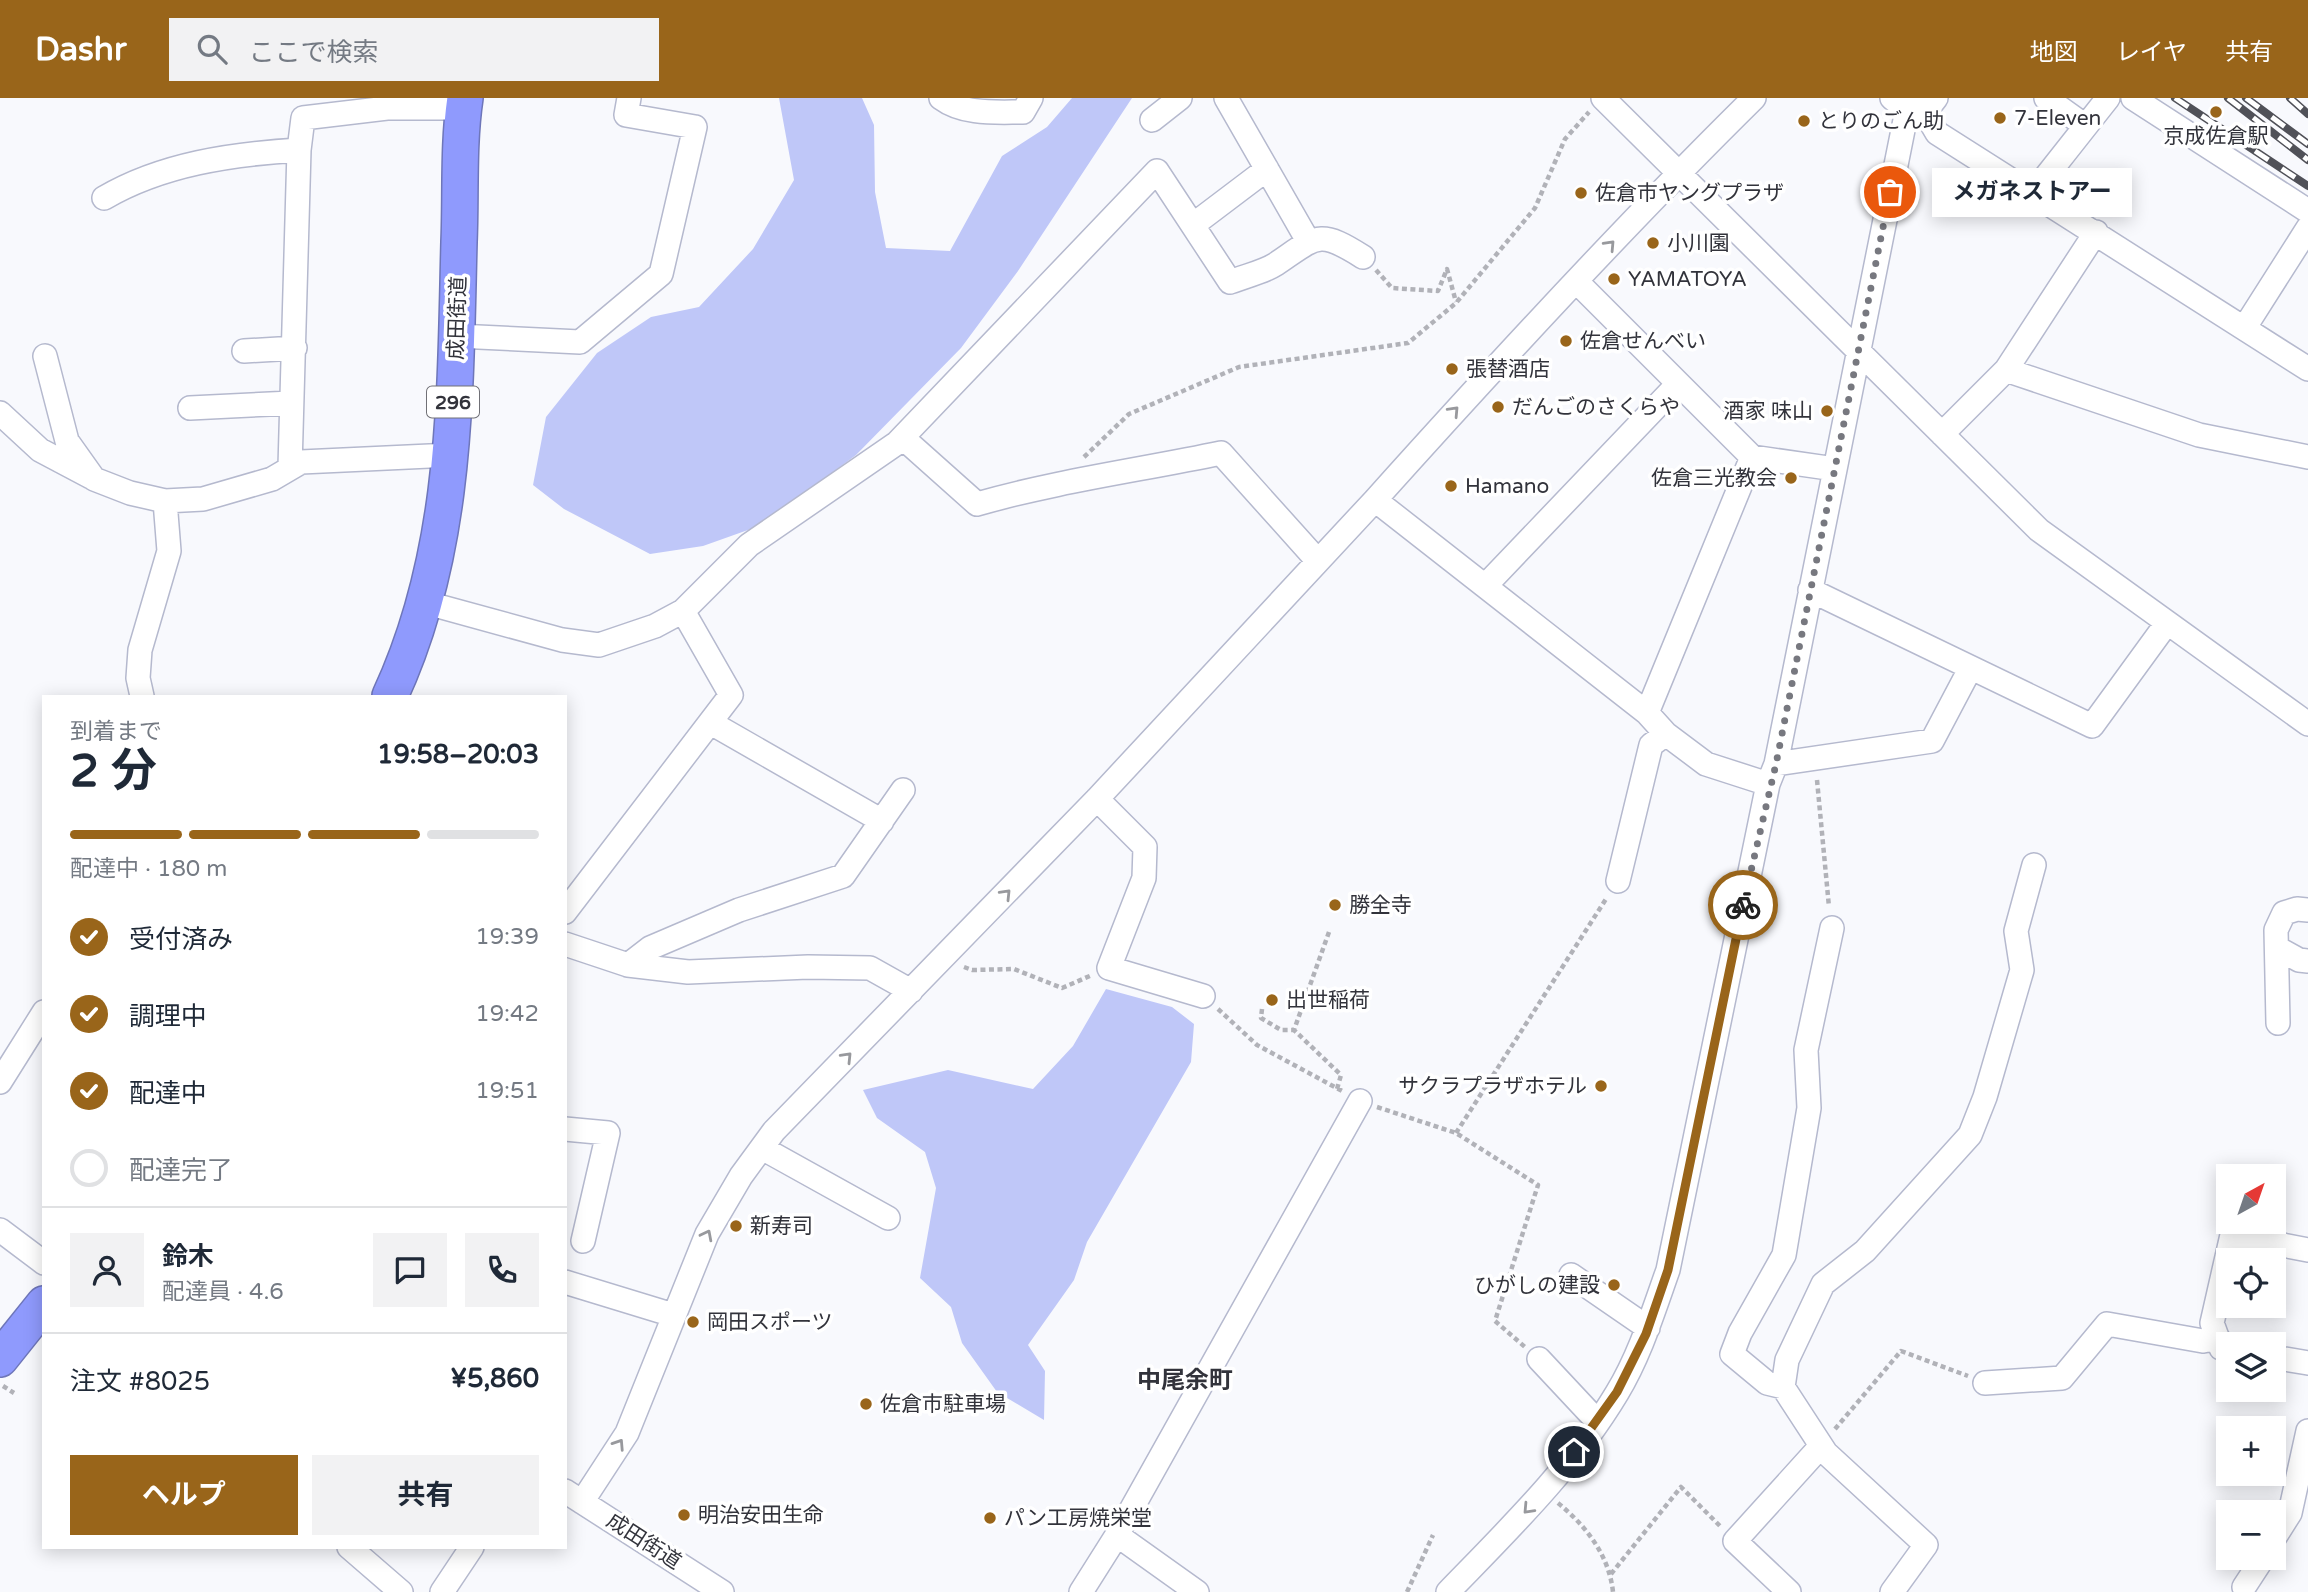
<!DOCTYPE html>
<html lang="ja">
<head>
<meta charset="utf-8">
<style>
	:root { --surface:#fff; --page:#f2f2f3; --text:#1f2937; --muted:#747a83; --line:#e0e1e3; --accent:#99651a }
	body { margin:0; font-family:"Varela Round","Noto Sans JP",sans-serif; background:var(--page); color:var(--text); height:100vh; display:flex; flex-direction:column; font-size:26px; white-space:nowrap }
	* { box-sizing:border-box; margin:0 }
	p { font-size:23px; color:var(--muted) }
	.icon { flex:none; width:38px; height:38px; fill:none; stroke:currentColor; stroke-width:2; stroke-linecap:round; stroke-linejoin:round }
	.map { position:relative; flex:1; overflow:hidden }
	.sheet { position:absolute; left:42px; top:597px; width:525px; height:854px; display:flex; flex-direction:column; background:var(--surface); border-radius:0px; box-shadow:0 4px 18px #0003 }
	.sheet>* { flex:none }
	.needle { width:46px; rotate:40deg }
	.tools { position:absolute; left:2216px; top:1066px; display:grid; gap:14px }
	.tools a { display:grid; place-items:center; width:70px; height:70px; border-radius:0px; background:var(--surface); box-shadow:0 4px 18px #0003; font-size:35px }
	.pin { position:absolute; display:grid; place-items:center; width:60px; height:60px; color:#fff; margin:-30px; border:4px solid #fff; border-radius:50%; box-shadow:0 2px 7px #0007 }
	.courier { position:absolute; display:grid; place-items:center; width:70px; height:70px; margin:-35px; border:5px solid #99651a; border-radius:50%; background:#fff; color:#222; box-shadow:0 2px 9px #0007 }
	.bubble { position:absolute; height:49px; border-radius:0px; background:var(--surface); box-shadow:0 4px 18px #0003; font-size:23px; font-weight:700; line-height:49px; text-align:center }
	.summary em { font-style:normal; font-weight:700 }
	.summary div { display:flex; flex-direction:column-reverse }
	.summary { display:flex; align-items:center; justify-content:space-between; height:119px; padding:0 28px }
	h1 { font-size:46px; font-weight:700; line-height:52px }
	.bar { display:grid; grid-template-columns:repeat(4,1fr); gap:10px 7px; align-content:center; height:84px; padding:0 28px }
	.bar i { height:9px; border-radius:5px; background:var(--line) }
	.bar .on { background:var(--accent) }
	.bar p { grid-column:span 4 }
	.line { display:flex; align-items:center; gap:18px; padding:0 28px; border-top:2px solid var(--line) }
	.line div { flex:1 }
	.round { display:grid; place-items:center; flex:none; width:74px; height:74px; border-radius:0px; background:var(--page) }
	ol { padding:0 28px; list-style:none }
	li { display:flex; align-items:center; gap:21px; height:77px }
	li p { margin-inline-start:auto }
	li .icon { padding:7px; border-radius:50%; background:var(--accent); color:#fff; stroke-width:4 }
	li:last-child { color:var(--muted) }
	li i { width:38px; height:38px; border:4px solid var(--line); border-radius:50% }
	.cta { display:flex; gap:14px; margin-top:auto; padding:14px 28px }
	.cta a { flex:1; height:80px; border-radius:0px; background:var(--accent); color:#fff; font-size:28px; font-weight:700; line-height:80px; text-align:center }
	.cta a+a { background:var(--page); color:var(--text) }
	header { display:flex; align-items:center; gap:42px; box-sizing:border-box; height:98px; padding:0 35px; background:var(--accent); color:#fff }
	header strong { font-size:33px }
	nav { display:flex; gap:38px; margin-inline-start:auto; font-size:24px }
	.search { width:490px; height:63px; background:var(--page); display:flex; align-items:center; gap:18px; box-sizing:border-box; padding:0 24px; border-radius:0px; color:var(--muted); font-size:26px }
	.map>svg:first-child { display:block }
</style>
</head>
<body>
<header>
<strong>Dashr</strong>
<div class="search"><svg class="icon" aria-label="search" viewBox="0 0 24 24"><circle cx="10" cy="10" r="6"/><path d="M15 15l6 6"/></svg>ここで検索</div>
<nav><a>地図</a><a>レイヤ</a><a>共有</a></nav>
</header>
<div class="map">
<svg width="2308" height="1494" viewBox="0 0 2308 1494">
	<rect width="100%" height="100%" fill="#f8f9fd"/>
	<path fill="#bfc7f8" d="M779,0H862L874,27L875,94L886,150L950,153L1002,58L1047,29L1072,0H1132L1018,173L961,250L856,357L762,427L703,448L650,456L564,411L533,387L546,319L597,255L651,219L699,209L753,151L794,82Z
		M1106,891L1172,909L1194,926L1191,964L1087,1144L1074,1182L1028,1247L1045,1273L1044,1322L997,1294L962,1245L951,1209L920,1180L936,1090L925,1054L877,1020L863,992L948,972L1033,991L1073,948Z"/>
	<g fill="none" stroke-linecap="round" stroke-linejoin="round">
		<defs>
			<path id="minor" d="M941,0C964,17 996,14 1023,14L1031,0
				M1226,0L1308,143
				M1603,0L2039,432L2308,626
				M1892,0L1907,12L1929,9L1936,0
				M2046,0L2084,27
				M2133,0L2308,113
				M1923,11L1937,35L2308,271
				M1152,22L1180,0
				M2033,95L2108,0
				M104,100C162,66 232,56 299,52
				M1193,127L1267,71
				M1576,183L1752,359L1647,615
				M2245,229L2308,130
				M457,238L580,244L661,176L695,29L626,17L629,0
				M244,253L295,250
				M45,258L67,343L94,381L130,395L165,403L203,401L272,381L301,364L451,357
				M2006,272L2199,337L2308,359
				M190,310L291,305
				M0,315L40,352L91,379
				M1942,336L2006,272L2096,134
				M903,340L977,406C1057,383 1140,372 1221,355L1317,462
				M1752,359L1835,371
				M290,369L299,52L303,20L387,10H464
				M1375,402L1647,615L1666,636L1706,666L1768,686
				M1486,487L1678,286
				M1810,492L2092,628L2167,525
				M427,505L562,542L599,547L655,528L683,513L749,447L897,345L1157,73L1230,184C1245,178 1264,174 1276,166C1316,139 1318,130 1363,159
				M142,598L138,580L140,552L169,453L165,403
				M711,625L882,723
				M1776,666L1932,643L1970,571
				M1097,701L1145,749L1144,780L1109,870L1203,898
				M1618,783L1651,647L1666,636
				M565,814L731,597L683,513
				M565,846L628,867L688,874L808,869L870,870L911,893
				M2277,850L2299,862L2308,863
				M628,867L650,850L739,812L843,778L903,692
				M2278,925L2276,832L2284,815L2297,811L2308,812
				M0,984L44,914
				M565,1031L608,1035L583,1143
				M762,1050L888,1120
				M0,1132L44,1165
				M1571,1177L1648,1230
				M565,1184L673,1217
				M2225,1251L2221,1250L2212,1225L2232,1137L2308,1152
				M2273,1259L2308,1265
				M1539,1261L1597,1323
				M1985,1285L2062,1280L2107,1226L2203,1243L2218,1240
				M1783,1289L1767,1285L1732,1256L1740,1235L1784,1157L1809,1010L1806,952L1832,830
				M565,1393L722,1494
				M582,1404L627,1335L707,1136L741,1078L774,1033L1097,701L1375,402C1498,265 1623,129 1754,0
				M1117,1437L1197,1494
				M2273,1442L2290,1415L2308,1333
				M349,1449L401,1494
				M2244,1489L2263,1460
				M442,1494L472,1449
				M1081,1494L1117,1437L1360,1003
				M1448,1494C1508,1432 1572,1370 1617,1295C1640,1257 1653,1214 1668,1172L1768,686L1776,666L1907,12
				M1789,1494L1735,1443L1821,1348
				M1892,1494L1926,1447L1826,1355L1783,1289L1787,1262L1823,1186L1865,1153L1970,1037L1985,999L2022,872L2016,833L2034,767"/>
			<path id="highway" d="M390,598C457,454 455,300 459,144C461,97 458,47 465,0
				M0,1261L44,1206"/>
		</defs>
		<use href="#minor" stroke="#b5b9ce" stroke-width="26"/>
		<use href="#highway" stroke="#6e76b9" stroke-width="38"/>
		<path stroke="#b1b2b8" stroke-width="4.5" stroke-dasharray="5 3.5" stroke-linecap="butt" d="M1376,172L1392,190L1438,193L1447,171L1456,204
			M1084,359L1129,316L1239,269L1408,245L1456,205L1535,110L1565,41L1589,14
			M1817,682L1829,809
			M1329,834L1294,932L1341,977L1337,991
			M964,869L972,872L1014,871L1062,890L1092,877
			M1218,911L1257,947L1344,994
			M1262,911L1261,920L1281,932H1294
			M1377,1009L1456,1035L1538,1087L1495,1223L1525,1249
			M1456,1035L1606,801
			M3,1288L14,1295
			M1835,1331L1901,1253L1968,1278
			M1558,1405C1586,1428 1609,1457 1613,1494
			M1611,1476L1681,1389L1722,1430
			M1407,1494L1433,1437"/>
		<use href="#minor" stroke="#fff" stroke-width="23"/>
		<use href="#highway" stroke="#8f9afd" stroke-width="35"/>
		<defs>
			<path id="rail" d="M2175,0L2308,88
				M2228,0L2308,62
				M2246,0L2308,46
				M2290,0L2308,16"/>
		</defs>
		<use href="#rail" stroke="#505158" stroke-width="8"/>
		<use href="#rail" stroke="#fff" stroke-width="5" stroke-dasharray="16" stroke-linecap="butt"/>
	</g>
	<defs><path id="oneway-chevron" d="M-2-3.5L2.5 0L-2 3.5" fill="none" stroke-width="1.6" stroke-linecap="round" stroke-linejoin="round" transform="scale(1.75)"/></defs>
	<g stroke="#98999d">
		<use href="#oneway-chevron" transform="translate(1610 147) rotate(-47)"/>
		<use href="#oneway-chevron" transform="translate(1454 313) rotate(-47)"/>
		<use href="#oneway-chevron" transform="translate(1006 796) rotate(-46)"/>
		<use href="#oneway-chevron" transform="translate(847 959) rotate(-46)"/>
		<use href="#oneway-chevron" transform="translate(707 1137) rotate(-63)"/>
		<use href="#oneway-chevron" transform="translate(619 1346) rotate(-57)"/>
		<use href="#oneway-chevron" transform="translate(1528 1411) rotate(133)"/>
	</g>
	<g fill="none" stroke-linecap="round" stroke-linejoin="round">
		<path stroke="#77787f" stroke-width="7" stroke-dasharray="0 12.6" d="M1743,807L1776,666L1890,94"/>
		<path stroke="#99651a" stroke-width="9" d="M1574,1354L1617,1294L1646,1236L1668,1172L1743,807"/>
	</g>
	<g fill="#99651a" stroke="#fff" stroke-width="2.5">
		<circle cx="2216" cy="14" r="7"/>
		<circle cx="2000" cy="20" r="7"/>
		<circle cx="1804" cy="23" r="7"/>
		<circle cx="1581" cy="95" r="7"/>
		<circle cx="1653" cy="145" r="7"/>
		<circle cx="1614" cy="181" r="7"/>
		<circle cx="1566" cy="243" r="7"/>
		<circle cx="1452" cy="271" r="7"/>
		<circle cx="1498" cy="309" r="7"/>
		<circle cx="1827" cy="313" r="7"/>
		<circle cx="1791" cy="380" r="7"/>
		<circle cx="1451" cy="388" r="7"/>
		<circle cx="1335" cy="807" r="7"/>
		<circle cx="1272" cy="902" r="7"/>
		<circle cx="1601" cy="988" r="7"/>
		<circle cx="736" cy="1128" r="7"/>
		<circle cx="1614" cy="1187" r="7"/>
		<circle cx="693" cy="1224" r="7"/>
		<circle cx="866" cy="1306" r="7"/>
		<circle cx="684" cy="1417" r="7"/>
		<circle cx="990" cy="1420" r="7"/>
	</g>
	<g text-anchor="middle" stroke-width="7" stroke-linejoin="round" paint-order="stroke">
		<rect fill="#fff" stroke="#707076" stroke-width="2" x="427" y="288.5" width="52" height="31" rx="5"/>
		<g font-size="19" font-weight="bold" fill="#32333b">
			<text x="453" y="311">296</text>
		</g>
		<g font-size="21" fill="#32333b" stroke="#fff" text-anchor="start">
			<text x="2014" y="27">7-Eleven</text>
			<text x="1818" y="30">とりのごん助</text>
			<text x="2216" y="45" text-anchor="middle">京成佐倉駅</text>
			<text x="1595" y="102">佐倉市ヤングプラザ</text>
			<text x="1667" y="152">小川園</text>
			<text x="1628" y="188">YAMATOYA</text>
			<text x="1580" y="250">佐倉せんべい</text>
			<text x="1466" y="278">張替酒店</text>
			<text x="1512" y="316">だんごのさくらや</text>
			<text x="1813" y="320" text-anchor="end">酒家 味山</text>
			<text x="1777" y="387" text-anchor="end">佐倉三光教会</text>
			<text x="1465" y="395">Hamano</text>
			<text x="1349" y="814">勝全寺</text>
			<text x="1286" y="909">出世稲荷</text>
			<text x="1587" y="995" text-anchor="end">サクラプラザホテル</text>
			<text x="750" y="1135">新寿司</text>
			<text x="1600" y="1194" text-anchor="end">ひがしの建設</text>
			<text x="707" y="1231">岡田スポーツ</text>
			<text x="880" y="1313">佐倉市駐車場</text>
			<text x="698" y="1424">明治安田生命</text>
			<text x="1004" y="1427">パン工房焼栄堂</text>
		</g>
		<g font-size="21" fill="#32333b" stroke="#fff">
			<text transform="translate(457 220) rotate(-88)" y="7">成田街道</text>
			<text transform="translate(644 1443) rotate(33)" y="7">成田街道</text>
		</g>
		<g font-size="24" font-weight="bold" fill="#32333b" stroke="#fff">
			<text x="1185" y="1290">中尾余町</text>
		</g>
	</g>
</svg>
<div class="tools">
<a><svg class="needle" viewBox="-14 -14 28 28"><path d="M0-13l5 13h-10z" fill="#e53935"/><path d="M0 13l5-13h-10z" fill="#747a83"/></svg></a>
<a><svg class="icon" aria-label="locate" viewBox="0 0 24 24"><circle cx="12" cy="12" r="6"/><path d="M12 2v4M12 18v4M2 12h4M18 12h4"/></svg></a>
<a><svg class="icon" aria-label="layers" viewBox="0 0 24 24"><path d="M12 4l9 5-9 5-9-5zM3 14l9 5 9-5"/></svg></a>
<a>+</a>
<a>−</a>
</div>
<div class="pin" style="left:1890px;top:94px;background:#ea580c"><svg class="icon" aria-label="bag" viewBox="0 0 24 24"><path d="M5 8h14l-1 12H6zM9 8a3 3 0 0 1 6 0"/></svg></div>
<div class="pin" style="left:1574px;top:1354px;background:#1f2937"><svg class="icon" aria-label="home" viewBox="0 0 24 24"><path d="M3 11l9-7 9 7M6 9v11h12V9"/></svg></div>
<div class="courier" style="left:1743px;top:807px"><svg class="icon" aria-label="bike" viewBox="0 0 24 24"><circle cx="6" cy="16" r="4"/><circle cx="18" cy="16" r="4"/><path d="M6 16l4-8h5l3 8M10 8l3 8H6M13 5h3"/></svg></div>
<div class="bubble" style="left:1932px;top:70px;width:200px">メガネストアー</div>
<section class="sheet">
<div class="summary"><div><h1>2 分</h1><p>到着まで</p></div><em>19:58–20:03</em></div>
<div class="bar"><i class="on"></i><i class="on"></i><i class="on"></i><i></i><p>配達中 · 180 m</p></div>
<ol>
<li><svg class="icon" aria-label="check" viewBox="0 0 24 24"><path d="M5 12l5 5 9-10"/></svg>受付済み<p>19:39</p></li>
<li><svg class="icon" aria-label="check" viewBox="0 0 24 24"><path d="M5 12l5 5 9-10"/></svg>調理中<p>19:42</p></li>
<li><svg class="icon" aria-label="check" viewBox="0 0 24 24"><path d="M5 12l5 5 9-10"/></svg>配達中<p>19:51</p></li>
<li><i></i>配達完了</li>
</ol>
<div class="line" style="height:126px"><a class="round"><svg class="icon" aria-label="person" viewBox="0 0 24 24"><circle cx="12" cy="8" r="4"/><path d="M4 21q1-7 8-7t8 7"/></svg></a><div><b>鈴木</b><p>配達員 · 4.6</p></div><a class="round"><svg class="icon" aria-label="chat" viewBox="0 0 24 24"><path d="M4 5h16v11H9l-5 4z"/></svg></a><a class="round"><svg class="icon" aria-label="phone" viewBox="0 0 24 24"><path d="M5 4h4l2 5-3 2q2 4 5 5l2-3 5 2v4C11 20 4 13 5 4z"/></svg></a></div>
<div class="line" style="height:91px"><div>注文 #8025</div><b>¥5,860</b></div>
<div class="cta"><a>ヘルプ</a><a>共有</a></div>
</section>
</div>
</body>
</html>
